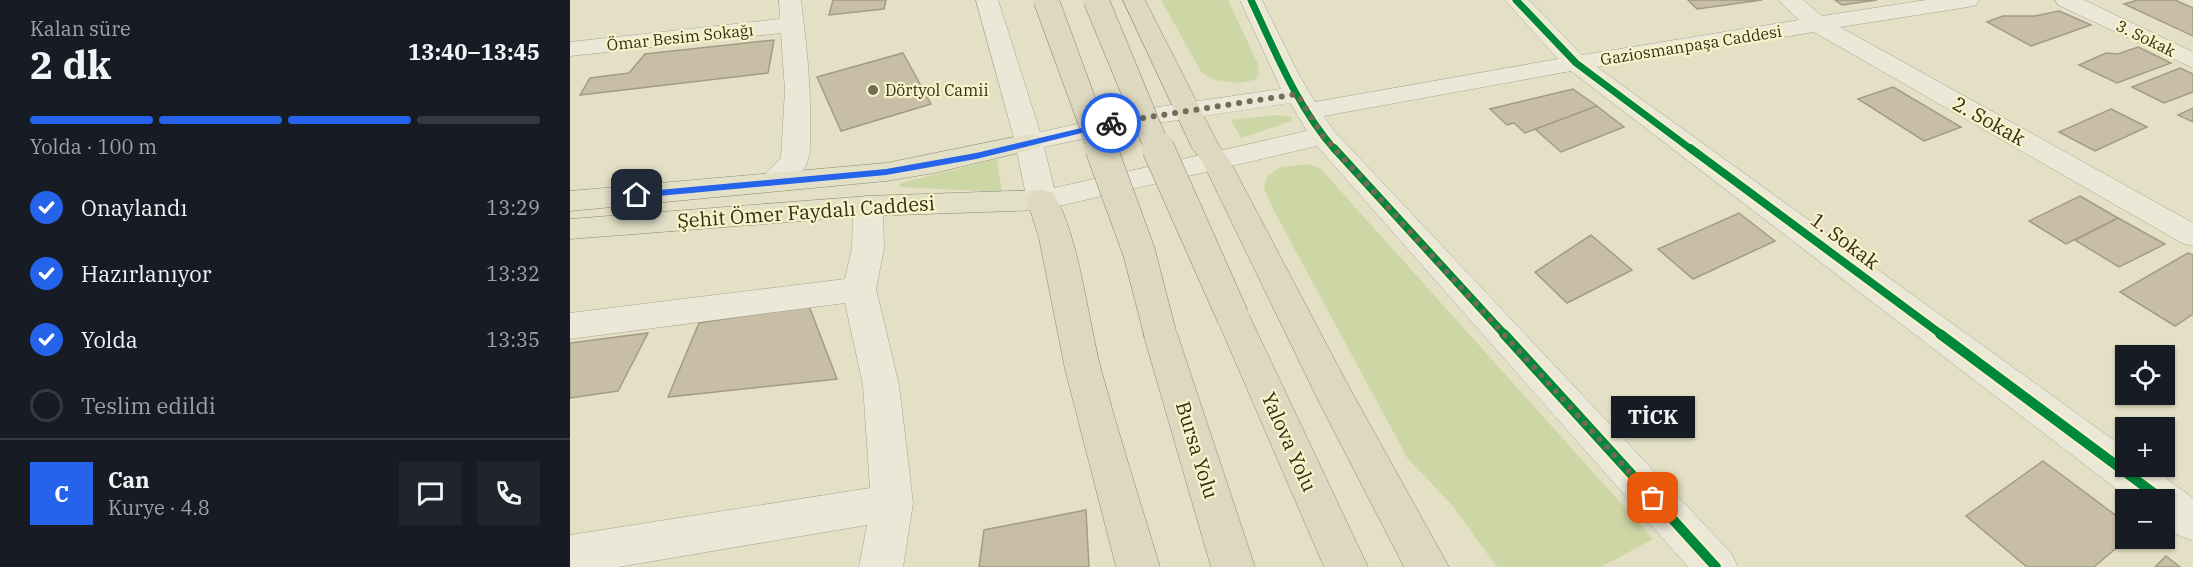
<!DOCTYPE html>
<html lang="tr">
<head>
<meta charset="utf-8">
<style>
	:root { --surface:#171b24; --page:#20242c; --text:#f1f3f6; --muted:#9ea1a6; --line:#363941; --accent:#2563eb }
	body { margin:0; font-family:"IBM Plex Serif",serif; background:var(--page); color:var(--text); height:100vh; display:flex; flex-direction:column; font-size:22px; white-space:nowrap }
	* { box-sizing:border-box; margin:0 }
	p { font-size:20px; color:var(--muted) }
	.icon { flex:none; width:33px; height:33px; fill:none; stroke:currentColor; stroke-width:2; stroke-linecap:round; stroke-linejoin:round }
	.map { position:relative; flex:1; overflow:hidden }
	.drawer { display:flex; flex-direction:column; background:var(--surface); width:570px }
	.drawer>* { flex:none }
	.tools { position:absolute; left:1545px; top:345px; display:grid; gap:12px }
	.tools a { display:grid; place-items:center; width:60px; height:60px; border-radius:0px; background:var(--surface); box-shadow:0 2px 4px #0004; font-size:30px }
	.pin { position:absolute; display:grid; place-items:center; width:51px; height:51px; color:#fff; margin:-26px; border-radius:12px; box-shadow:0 3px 9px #0006 }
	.courier { position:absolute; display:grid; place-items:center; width:60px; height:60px; margin:-30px; border:4px solid #2563eb; border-radius:50%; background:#fff; color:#222; box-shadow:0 2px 8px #0007 }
	.bubble { position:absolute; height:42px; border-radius:0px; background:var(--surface); box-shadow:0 2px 4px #0004; font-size:20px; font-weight:700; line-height:42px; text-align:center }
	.head em { font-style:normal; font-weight:700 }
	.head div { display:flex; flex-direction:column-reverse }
	.head { display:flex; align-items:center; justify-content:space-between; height:102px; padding:0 30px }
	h1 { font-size:39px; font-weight:700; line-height:45px }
	.bar { display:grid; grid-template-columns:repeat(4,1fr); gap:9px 6px; align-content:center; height:72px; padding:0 30px }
	.bar i { height:8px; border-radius:4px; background:var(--line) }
	.bar .selected { background:var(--accent) }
	.bar p { grid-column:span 4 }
	.line { display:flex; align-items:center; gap:15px; padding:0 30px; border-top:2px solid var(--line) }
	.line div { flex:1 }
	.round { display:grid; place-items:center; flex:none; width:63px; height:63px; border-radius:0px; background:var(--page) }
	ol { padding:0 30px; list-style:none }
	li { display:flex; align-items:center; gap:18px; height:66px }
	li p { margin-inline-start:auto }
	li .icon { padding:6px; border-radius:50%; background:var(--accent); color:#fff; stroke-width:4 }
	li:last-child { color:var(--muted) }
	li i { width:33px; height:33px; border:3px solid var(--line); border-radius:50% }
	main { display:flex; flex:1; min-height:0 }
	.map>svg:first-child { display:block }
</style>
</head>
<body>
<main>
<section class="drawer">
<div class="head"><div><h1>2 dk</h1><p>Kalan süre</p></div><em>13:40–13:45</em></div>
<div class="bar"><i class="selected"></i><i class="selected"></i><i class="selected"></i><i></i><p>Yolda · 100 m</p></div>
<ol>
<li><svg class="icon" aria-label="check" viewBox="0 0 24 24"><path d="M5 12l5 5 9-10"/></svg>Onaylandı<p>13:29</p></li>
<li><svg class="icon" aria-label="check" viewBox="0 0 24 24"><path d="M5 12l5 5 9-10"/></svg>Hazırlanıyor<p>13:32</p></li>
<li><svg class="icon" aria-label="check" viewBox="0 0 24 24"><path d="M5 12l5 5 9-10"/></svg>Yolda<p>13:35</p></li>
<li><i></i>Teslim edildi</li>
</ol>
<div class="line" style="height:108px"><b class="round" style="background:var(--accent);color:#fff">C</b><div><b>Can</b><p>Kurye · 4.8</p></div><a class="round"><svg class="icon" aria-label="chat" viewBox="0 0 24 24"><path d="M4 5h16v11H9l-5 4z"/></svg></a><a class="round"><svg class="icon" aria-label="phone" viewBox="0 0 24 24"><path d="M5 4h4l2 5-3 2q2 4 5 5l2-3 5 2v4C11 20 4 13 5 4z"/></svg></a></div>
</section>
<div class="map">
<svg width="1623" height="567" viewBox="0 0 1623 567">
	<rect width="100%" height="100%" fill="#e4e0c5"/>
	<path fill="#cdd7a6" d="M591,0H658L688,64L689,75L684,80L669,83L645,80L632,73Z
		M706,115L722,117L721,121L671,138L661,120Z
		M427,159L432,192L330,187V183Z
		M738,164L750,168L1083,539L1031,567H927L882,505L838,459L703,209L694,189L697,176L711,167Z"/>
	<path fill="#c8bea6" stroke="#a39b86" stroke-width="1.5" d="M263,0H316L314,9L259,15Z
		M1118,0H1192L1127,9Z
		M1265,0H1307L1272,5Z
		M1568,0H1605L1623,8V36L1554,4Z
		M1489,11L1521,25L1461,46L1417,22L1433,16H1465Z
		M204,40L198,73L10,95L20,78L59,73L75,54Z
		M1568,47L1601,63L1547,83L1509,65L1536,53L1548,54Z
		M333,53L361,104L271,131L247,77Z
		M1610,68L1623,74V92L1594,103L1562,87Z
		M1323,87L1391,127L1354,141L1288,99Z
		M1003,89L1027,106L955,133L944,123L937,125L920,109Z
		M1027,106L1054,127L991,152L965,129Z
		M1623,108V122L1608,115Z
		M1541,109L1577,127L1525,151L1489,132Z
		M1510,196L1548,218L1496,244L1459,221Z
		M1169,213L1205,241L1123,279L1088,249Z
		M1548,218L1595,244L1549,267L1505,240Z
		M1021,235L1062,270L997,303L965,272Z
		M1618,253L1623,255V314L1605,326L1550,292Z
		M239,306L267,379L98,397L129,323Z
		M78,333L48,391L0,398V343Z
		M1473,461L1556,523L1558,538L1524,567H1457L1396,516Z
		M516,510L519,567H409L414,530Z
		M1596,556L1610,567H1585Z"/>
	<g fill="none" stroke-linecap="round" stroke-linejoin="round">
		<defs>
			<path id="minor" d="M209,0H231C236,42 241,82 240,124C240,134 241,146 239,156C235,177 211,195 192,189L187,183L211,158L215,90L211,33L0,56V42L210,19Z
				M406,0H428L470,132L588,107L711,89L670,0H692L729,75L745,102L988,59L935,0H959L1012,55L1229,20L1208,0H1233L1252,16L1356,0H1409L1406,5L1398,7L1270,27L1623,223V246L1612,243L1244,32L1027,67L1556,449V466H1579L1623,498V541L1608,535L1594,525V500H1561L1001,71L754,116L764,131L1161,553L1168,567H1118L747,146L472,210L461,207L457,200L445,142ZM720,103L737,131L484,188L474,147L588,123Z
				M1485,0H1514L1623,52V68L1488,5Z
				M298,196L309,199L313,206L314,248L306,289L329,385L343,503L333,567H289L297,525L48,567H0V535L300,488L293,385L275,303L0,339V313L275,279L282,248L283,206L287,199Z"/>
			<path id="primary" d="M459,134L469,136L473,142L469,148L364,173L316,181L0,211V191L316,163Z
				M472,190L483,193L487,200L483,207L472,210L298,216L0,239V219L298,196Z"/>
			<path id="trunk" d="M553,0H575L649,146L660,161L779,387L879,567H834L747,398L633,163L622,148Z
				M472,190L483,193C509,234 518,320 531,369C549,436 570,501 590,567H546L495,369L469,238L457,200L461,193Z
				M663,304L675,308L680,317L798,567H754L646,317L651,308Z
				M590,320L602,324L607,333L685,567H641L573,333L578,324Z"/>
		</defs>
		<use href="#minor" stroke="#a8a390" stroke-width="1"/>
		<use href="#primary" stroke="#8d8876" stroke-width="1"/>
		<use href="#trunk" stroke="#8d8876" stroke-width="1"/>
		<use href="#minor" fill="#ebe8d8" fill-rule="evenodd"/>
		<use href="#primary" fill="#e3e0c8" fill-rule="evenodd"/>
		<use href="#trunk" fill="#ddd8bf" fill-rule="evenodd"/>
		<defs>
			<path id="trunk-bridge-far1" d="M476,0L531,150
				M526,0L588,150"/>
			<path id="trunk-bridge" d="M531,148L569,252L590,333
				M588,148L663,317"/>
		</defs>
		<use href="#trunk-bridge-far1" stroke="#8d8876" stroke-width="26" stroke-linecap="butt"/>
		<use href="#trunk-bridge" stroke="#8d8876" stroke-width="33" stroke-linecap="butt"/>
		<use href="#trunk-bridge-far1" stroke="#ddd8bf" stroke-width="25"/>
		<use href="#trunk-bridge" stroke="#ddd8bf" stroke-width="32"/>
		<defs>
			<path id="cycleway-far2" d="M681,0C705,51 727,107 765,150
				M946,0L1006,63L1122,150"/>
			<path id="cycleway-far1" d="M764,148L935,335
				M1120,148L1372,335"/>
			<path id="cycleway" d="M934,334L1146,567
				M1370,334L1593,500"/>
		</defs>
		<use href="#cycleway-far2" stroke="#f8f3c8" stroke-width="10"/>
		<use href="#cycleway-far1" stroke="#f8f3c8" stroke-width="12"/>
		<use href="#cycleway" stroke="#f8f3c8" stroke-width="14"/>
		<use href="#cycleway-far2" stroke="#00873e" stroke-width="7"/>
		<use href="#cycleway-far1" stroke="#00873e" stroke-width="8"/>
		<use href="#cycleway" stroke="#00873e" stroke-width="10"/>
	</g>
	<path fill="#2563eb" d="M541,121L544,125L406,159L316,175L67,198L63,195L67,192L316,169L406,153Z"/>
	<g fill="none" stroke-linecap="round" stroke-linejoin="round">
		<path stroke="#726b55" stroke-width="6" stroke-dasharray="0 10.8" d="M541,123L727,94L753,136L1083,498"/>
	</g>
	<circle fill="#726b55" stroke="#f8f3c8" stroke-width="2" cx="303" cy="90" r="6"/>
	<g text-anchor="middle" stroke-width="4.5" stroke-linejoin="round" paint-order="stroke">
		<g font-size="16" fill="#352c19" stroke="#f8f3c8">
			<text transform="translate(110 37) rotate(-6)" y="6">Ömar Besim Sokağı</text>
			<text transform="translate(1576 38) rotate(26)" y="6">3. Sokak</text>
			<text transform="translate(1121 45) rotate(-9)" y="6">Gaziosmanpaşa Caddesi</text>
		</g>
		<g font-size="16" fill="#352c19" stroke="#f8f3c8" text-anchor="start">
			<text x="315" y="96">Dörtyol Camii</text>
		</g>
		<g font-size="20" fill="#352c19" stroke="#f8f3c8">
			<text transform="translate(1419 121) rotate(29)" y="7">2. Sokak</text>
			<text transform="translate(236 212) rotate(-4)" y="7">Şehit Ömer Faydalı Caddesi</text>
			<text transform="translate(1275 241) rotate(37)" y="7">1. Sokak</text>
			<text transform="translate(719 442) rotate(66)" y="7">Yalova Yolu</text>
			<text transform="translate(627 450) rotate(73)" y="7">Bursa Yolu</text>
		</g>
	</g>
</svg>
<div class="tools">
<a><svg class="icon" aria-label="locate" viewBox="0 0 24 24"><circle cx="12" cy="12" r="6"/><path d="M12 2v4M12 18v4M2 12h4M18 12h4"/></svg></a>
<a>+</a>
<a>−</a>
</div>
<div class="pin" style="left:1083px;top:498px;background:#ea580c"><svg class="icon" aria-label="bag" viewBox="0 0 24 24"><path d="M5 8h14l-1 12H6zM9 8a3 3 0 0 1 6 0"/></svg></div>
<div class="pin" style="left:67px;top:195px;background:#1f2937"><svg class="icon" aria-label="home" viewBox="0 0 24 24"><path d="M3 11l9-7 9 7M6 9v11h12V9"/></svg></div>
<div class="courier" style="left:541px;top:123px"><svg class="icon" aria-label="bike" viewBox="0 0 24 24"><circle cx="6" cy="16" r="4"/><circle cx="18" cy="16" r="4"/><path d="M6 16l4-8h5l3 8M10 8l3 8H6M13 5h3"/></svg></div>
<div class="bubble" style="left:1041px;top:396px;width:84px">TİCK</div>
</div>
</main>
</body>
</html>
